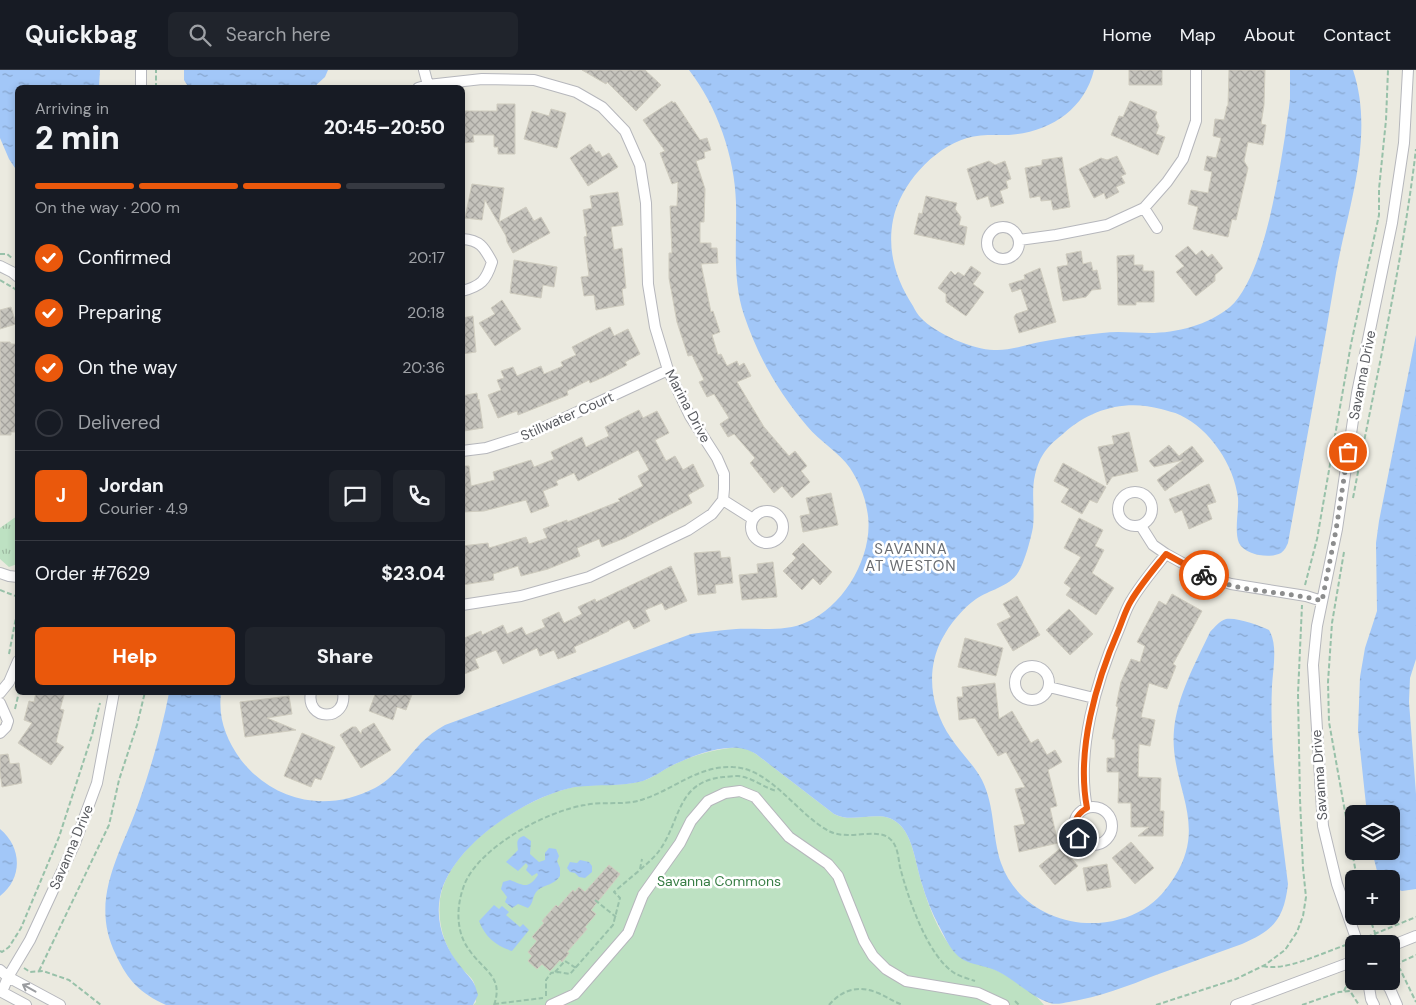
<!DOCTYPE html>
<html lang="en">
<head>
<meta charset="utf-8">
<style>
	:root { --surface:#171b24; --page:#20242c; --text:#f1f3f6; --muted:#9ea1a6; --line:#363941; --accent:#ea580c }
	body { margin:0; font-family:"DM Sans",sans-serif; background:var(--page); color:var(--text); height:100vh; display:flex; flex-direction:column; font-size:19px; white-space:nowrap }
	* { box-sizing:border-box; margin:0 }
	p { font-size:16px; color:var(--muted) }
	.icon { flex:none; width:28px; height:28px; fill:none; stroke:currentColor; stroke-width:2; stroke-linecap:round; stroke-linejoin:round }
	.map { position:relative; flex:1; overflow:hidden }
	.drawer { position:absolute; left:15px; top:15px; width:450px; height:610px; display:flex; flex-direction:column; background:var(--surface); border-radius:8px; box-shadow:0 2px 8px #0003 }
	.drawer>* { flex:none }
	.tools { position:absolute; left:1345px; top:735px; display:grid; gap:10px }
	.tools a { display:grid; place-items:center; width:55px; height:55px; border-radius:8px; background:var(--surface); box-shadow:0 2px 8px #0003; font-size:25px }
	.pin { position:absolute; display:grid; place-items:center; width:42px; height:42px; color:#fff; margin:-21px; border:2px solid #fff; border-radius:50%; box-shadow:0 1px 5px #0007 }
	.courier { position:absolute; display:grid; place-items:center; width:50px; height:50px; margin:-25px; border:4px solid #ea580c; border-radius:50%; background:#fff; color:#222; box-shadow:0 1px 6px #0007 }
	.headline em { font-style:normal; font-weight:800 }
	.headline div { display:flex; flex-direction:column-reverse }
	.headline { display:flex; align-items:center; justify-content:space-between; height:85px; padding:0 20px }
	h1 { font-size:32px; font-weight:800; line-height:38px }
	.bar { display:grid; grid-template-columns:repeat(4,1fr); gap:8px 5px; align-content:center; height:60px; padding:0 20px }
	.bar i { height:6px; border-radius:4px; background:var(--line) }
	.bar .selected { background:var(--accent) }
	.bar p { grid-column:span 4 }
	.line { display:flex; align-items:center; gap:12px; padding:0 20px; border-top:1px solid var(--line) }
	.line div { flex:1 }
	.round { display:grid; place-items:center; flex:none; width:52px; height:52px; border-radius:8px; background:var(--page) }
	ol { padding:0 20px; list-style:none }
	li { display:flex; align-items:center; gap:15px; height:55px }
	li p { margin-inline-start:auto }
	li .icon { padding:5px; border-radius:50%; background:var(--accent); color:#fff; stroke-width:4 }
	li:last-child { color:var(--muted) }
	li i { width:28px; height:28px; border:2px solid var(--line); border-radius:50% }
	.cta { display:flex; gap:10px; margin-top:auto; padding:10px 20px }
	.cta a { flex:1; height:58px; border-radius:8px; background:var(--accent); color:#fff; font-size:20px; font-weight:800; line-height:58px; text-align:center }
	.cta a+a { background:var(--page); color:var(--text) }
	header { display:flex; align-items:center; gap:30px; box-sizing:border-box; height:70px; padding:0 25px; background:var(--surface); border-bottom:1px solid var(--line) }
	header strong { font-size:24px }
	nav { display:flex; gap:28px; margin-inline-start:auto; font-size:18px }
	.search { width:350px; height:45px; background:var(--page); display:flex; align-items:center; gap:12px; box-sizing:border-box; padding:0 18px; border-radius:8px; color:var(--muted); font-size:19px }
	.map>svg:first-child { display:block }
</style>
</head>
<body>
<header>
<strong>Quickbag</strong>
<div class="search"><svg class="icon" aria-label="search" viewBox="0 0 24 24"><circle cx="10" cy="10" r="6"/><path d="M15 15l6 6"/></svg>Search here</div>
<nav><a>Home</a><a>Map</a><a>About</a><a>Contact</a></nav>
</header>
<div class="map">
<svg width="1416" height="935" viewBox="0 0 1416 935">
	<defs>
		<pattern id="grass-tufts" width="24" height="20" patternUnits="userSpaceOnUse" patternTransform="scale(1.25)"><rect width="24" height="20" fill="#bde1c2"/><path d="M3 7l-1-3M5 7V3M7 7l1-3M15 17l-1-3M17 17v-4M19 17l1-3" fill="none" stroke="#9db9a1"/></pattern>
		<pattern id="water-ripples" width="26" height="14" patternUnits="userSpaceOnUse" patternTransform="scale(1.25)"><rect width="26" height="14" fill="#a2c7f8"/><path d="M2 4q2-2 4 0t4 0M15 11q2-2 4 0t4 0" fill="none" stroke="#87a5cc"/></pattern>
		<pattern id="building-cross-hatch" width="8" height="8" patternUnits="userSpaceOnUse" patternTransform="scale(1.25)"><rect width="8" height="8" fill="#c6c4bd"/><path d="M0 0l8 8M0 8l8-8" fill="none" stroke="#a4a29d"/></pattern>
	</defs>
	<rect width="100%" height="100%" fill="#ebeae0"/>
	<path fill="url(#grass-tufts)" d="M17,446V494L9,497L0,489V458Z"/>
	<path fill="#bde1c2" d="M738,677L748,679L756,684L834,744C853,755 881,737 899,754C913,766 916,796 922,814C928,835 937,858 950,876C963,894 974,890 992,898C1010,907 1032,919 1044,935H473L476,932C475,926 476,918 474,913C472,907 465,903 462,899C445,879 437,855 440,829C448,776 526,727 574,717C597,713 620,717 642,711C653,708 662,700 673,695C693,685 715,679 738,677Z"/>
	<path fill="url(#water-ripples)" d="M0,0H100L99,17L18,18L17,101L9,89L0,68Z
		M184,0H328L325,7L314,17L189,18L184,10Z
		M689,0H1094C1084,40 1050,62 1009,65C995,65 980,64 967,68C933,78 900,115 893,150C887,181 896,210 913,236C915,240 918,245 921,248C935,263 973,280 994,280C1009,281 1025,275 1040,272C1061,268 1081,265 1102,263C1118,261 1134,263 1149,263C1177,263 1208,255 1230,237C1263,208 1278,110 1285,66C1286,54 1289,41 1290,29C1290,19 1290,10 1290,0H1353C1375,66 1348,137 1336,203C1321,293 1304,383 1288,473C1286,477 1285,480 1281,483C1270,489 1245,485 1239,473C1234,461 1239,441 1238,428C1234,395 1210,359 1180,345C1174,342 1167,341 1161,339C1126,329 1090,339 1064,363C1048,376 1040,384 1035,405C1031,422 1035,440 1033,457C1031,468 1025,491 1019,501C1011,516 989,520 976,529C963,538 949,555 942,569C925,601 931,639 951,668C960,682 974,695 982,710C995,736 992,766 1001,793C1021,850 1094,869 1144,839C1157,831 1167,819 1175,806C1209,752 1169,714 1174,660C1177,626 1196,592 1210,562C1215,557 1219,551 1226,549C1236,547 1259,555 1269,560C1278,575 1273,598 1272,616C1269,682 1280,748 1288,814C1284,849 1274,860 1242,874C1213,884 1185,895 1156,905C1128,916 1099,927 1069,932C1063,933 1056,935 1050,933C1034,929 1015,910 999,902C988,896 977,896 966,891C952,885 946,869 939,856C932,843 926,828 922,814C916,796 913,766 899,754C881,737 854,755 834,744L756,684C733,669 697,684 673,695C663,700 654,707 643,711C622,717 598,714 575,717C527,726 450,776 440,827C435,853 445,878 461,897C470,909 474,909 478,925L473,935H166C140,923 128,911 116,885C88,828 122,783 140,729C152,694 162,659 169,623H221C218,649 226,669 241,690C274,732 327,743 375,718C394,708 406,689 421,673C428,666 436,660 445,655L691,564C706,562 721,560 736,559C759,558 786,562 807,552C845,536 876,482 867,440C865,426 858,410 850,398C839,382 820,372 807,356C779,323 758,287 744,245C732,209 737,171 736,133C735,87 717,36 689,0Z
		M1416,265V589L1410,608L1409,632L1416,724V819L1402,821L1391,817V809H1380L1377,801L1372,781H1391V744H1367L1358,660L1360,607L1365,578L1377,541L1376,473L1379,451Z
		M0,759C22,777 23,808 0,826Z
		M524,766L531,771L530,784L539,792L545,790V783L549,778L556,779L559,786L557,791L560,798V806C554,815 546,814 538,820C532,825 534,833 528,838L518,834L512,838L505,832L507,827L501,819L503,812L510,810C523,815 528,820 538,805L537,803L532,806L526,800L528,796L526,793L518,801L506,792L518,780C517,773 516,768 524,766Z
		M580,790L589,792L592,796V802L585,808L579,807L575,803L570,802L567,798L570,792L577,793Z
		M494,835L499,839L502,836L509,842L506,845L520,857L523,854L529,860L512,881C496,876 485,867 479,851Z"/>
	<path fill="url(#building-cross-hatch)" stroke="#cfccbf" d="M582,0H645L661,15L636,41L607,12L606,14Z
		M1129,0H1162V15H1129Z
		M1229,0H1265L1264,35L1261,54L1266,55L1263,75L1248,72L1244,91L1248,98L1236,150L1232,149L1228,167L1193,159L1198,137L1188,134L1191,120L1208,123L1212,102L1204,100L1207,86L1216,88L1221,68L1213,66L1215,49L1224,50L1227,36H1228Z
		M672,31L673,33L675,32L700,70L707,68L711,80L704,82L705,88L696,91L705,119L704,152H700V173H711V178H717L718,193L701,194L711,242L713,241L720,262L712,265L718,285L721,284L727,296L737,291L739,296L744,293L751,306L737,312L764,357L789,386L795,381L807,396L801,401L810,412L792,428L782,416L774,423L750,393L755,388L734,364L728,367L720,354L729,348L714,324L707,327L699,312L704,310L692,285L688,286L677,252L669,208V183H672L670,136H677L678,112L672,114L660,83L665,81L643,50Z
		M1130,31L1157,42L1155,47L1159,56L1156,64L1165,67L1158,85L1111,65L1119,46L1123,47Z
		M497,34H515V84H498V77H494V65H473L474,72L462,73V41H497Z
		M551,39L566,43L557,78L524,69L532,41L549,46Z
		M590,74L596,83L599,81L602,87L609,83L618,97L588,116L570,88Z
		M1117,86L1126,104L1121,106L1125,113L1116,117L1119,122L1106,129L1104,123L1094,128L1079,99L1101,88L1107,90Z
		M1062,87L1070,137L1053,140L1051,130L1041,131L1040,126L1030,128L1025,98L1042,95V90Z
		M989,91L995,95L1005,91L1011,109L1006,111L1008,118L1000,121L1004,133L991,137L988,126L977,130L967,99Z
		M472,114L504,118L499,152L526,137L534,151L541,147L550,163L513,183L507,172L506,166L485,130L482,150L465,148Z
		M618,122L623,155L611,157L614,180L622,178L626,218L622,219L624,235L596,240L594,225L584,226L581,207L589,206L584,167L587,166L583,140L592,138L590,126Z
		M926,126L957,133L955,139L961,147L959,155L967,157L964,175L914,164L919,143L922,144Z
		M1188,176L1196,185L1202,180L1208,187L1212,184L1223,198L1215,205V211L1196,226L1176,202L1184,196L1175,186Z
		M1081,181L1083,194L1091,192L1093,201L1097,200L1101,219L1092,220L1086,227L1063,231L1057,197L1068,195L1066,184Z
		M1134,185V195H1143V201H1154V232H1136V235H1118L1117,186Z
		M514,190L557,197L554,217L543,215L541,228L510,223Z
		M971,196L981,203L973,214L984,222L966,246L946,232V224L938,218L951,201L955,205L958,202L964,206Z
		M1040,198L1056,252L1019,263L1014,247L1016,244L1028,240L1021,219L1012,222L1009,214L1025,209L1024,205Z
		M502,230L521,259L495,276L479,253L495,244L491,238Z
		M11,237L16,254L0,259V240Z
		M473,246L476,282L462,284V248Z
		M610,257L614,266L628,259L640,284L625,292L627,295L606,306L590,313L589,310L567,321L568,325L518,345L517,341L498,348L488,325L501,320L497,310L504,308L501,301L513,297L517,306L541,296L544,304L563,296L561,292L576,285L572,277Z
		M0,272H10L11,274H16V279H17V362H11V365H0Z
		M477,323L478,330L479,329L483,358L464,361L462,326Z
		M639,340L643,348L657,341L669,363L655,370L666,391L675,386L683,400L693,394L704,416L688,425L692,433L625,468L602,477L599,469L577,478L580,486L548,499L521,506L518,496L493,504L494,510L462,515V476L488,473L489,478L526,467L529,474L547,468L543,459L567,450V452L620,431L618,429L643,416L638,406L649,400L638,380L578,411L574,403L556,411L558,415L543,421L549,436L531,443L526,430L484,441L462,442V396H469L471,416L495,410L493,402L531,390L534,397L554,389L551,382L582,367L586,377L609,366L605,357Z
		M1129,362L1138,401L1112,407L1107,415L1098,377L1114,374L1112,366Z
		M1169,375L1179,386L1192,376L1204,391L1165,421L1157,410L1183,390L1154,397L1149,391Z
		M1063,393L1106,417L1097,433L1090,430L1082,444L1061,432L1069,419L1054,411Z
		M1209,414L1216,432L1207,435L1212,449L1189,459L1182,440L1175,443L1169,429Z
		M831,423L838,455L803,462L800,446L810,444L806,428Z
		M1079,448L1103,460L1095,476L1104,480L1092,503L1114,518L1096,545L1066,525L1071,518L1064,513L1081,487L1064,478Z
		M803,473L832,502L820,515L813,508L802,520L783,501L796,488L792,484Z
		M720,481L721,488L730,487L733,513L715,515L716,523L698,525L694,483Z
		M773,492L777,527L742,530L739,505L758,503L757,494Z
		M671,496L687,531L665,540L662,533L645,540L650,551L634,559L629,550L609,560V561L574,577L576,582L558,589L554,580L540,586L537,578L503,594L496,580L475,589L479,598L462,605V569L481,561L482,565L503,555L507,564L522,557L526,565L545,557L542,550L559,542L564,553L582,544L578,537L595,529L596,532Z
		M1172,524L1202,541L1173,594L1176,596L1167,619L1149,613L1141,647L1155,650L1150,676L1139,674L1138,707L1161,708L1160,741H1164L1163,766H1138L1149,757H1131V733H1118L1119,702H1107V688H1115V669H1112L1118,637L1116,636L1121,612L1131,589L1140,592L1145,576L1137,572L1159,531L1166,535Z
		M1017,526L1040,565L1013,581L997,554L1011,547L1003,534Z
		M1069,539L1093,564L1070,585L1046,560Z
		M965,568L1003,578L996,606L958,597Z
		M995,613L999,649L1012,641L1031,673L1038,669L1047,685L1055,680L1062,692L1048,700L1057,736L1050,738L1058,773L1019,782L1014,756L1025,754L1015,719L1025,717L1006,682L998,686L975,648L959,650L957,627H963L962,617Z
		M36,622H65L60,639L64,640L56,672L64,677L51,695L18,673L32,653L24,650L29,631L34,632Z
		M376,622H413L406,640L397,637L393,650L369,641Z
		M289,626L292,644L267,648L296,660L245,667L240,632Z
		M374,653L391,680L361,698L340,665L352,657H356L361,664L362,660Z
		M302,663L335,677L321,710L315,708L311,717L284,706Z
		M8,684L10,694L19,693L22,713L2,717L0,702V685Z
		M1131,772L1154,798L1135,814L1112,788Z
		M1062,777L1078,796L1055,815L1039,796Z
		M1107,794L1111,817L1087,821L1083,798Z
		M609,795L620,804L591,840L596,844L585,857L587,859L567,882L569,883L562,892L560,890L550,901L542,894L537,899L528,891L532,886L528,882L537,871L532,867L544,853L542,851L556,835L558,837L573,820L575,822L579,817L585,822Z"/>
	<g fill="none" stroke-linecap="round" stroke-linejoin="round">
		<defs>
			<path id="minor" d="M141,0V18
				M424,0L428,15
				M418,18L428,15L482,9L534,10L576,22L602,37L625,61L640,95L646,133L648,214L655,257L668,300L690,346L717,388L724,404V419L723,430L712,444L688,460L589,507L521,526L462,535
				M1144,138L1157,158
				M987 173a16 16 0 1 1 32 0a16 16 0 1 1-32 0Z
				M462,169C480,170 484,177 492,192C486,211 481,216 462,221
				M1019,170L1056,165L1107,155L1144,138L1167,112L1183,89L1196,51V0
				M0,196L12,202L18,207
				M462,381L486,378L530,364L668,300
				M1118 439a17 17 0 1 1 34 0a17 17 0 1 1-34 0Z
				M723,430L753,449
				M751 457a16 16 0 1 1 32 0a16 16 0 1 1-32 0Z
				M1141,456L1153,475L1166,484L1208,507L1231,514L1306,526L1322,531
				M0,503L9,506L18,507
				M1015 613a17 17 0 1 1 34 0a17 17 0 1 1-34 0Z
				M1049,617L1094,628
				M311,622C305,652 348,652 343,622
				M0,623L9,612L18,591
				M0,633L8,651L6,657L0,663
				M1074 756a19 19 0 1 1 38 0a19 19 0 1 1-38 0Z
				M1087,738C1076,681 1096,611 1119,559C1123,549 1126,539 1131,531C1141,514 1154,499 1166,484
				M1358,874L1337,814L1323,756L1313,595L1317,556L1337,459L1357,323L1392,153L1404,73L1408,0
				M1391,876L1416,866
				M0,900L8,907L60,935
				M1368,911L1371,929L1374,935
				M1384,911L1390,919L1397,935
				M0,921L26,935
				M2,922L8,907L30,870L75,773L97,713L114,622
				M551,935L575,924L628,863L643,825L680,773L691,751L708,731L725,723L740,721L755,727L789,767L828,794L838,806L864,871L873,886L886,899L906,911L978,923L1004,935
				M1236,935L1354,891"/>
		</defs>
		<use href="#minor" stroke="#b6b7bc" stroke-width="12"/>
		<path stroke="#98c1a9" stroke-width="2" stroke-dasharray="5 2.5" stroke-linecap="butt" d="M156,18V0
			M0,184H7L13,189
			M0,210L15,219L18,223
			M1353,428C1375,312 1402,197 1416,79
			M1344,482L1332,553L1328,612L1329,652L1357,809
			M1305,515L1317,469L1351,274L1379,145V119L1386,50L1388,0
			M0,520L18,527
			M9,584L18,537
			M15,639L19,622
			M640,799L642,789
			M595,830L616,847
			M1369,846L1379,874
			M1367,867L1416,847
			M0,881L2,882L9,877L21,858L59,767L92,665L100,633
			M1263,896C1285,902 1324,882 1346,875
			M1391,896L1393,895L1400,899L1416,932
			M1396,896L1403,891L1416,885
			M24,898L30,902L43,901L69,910L101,935
			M39,901L109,755L119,710L137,655L145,622
			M555,902L565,891L576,898
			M1344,921L1348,913L1354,911
			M546,926V910L551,903L558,902L570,904L613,855L620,828L614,822C626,811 650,793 659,781C681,751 676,712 723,707C727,707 733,706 738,706C752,707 764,718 777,721
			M1015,931L1019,935
			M494,934L543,928
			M494,935C504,907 484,901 470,881C455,862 456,835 465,813C481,776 547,741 585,735C604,731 626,736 644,729C674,719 700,695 733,697C771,698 799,747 831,762C848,770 877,758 889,768C898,775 898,787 900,797C908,828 928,888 956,904C962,907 969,909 975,911
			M829,935C843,919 858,915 878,923C887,927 894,932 903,935
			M1156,935L1236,909L1265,895L1285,880L1297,862L1303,846L1306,827L1303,798L1300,729L1298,624L1302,535
			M1302,935L1339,922L1350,921L1359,935"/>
		<use href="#minor" stroke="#fff" stroke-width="10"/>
	</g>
	<defs><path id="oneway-shaft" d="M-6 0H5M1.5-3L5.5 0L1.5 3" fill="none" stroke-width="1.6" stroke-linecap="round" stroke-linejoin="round" transform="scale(1.25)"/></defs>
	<use stroke="#9b9da0" href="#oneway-shaft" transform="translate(29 918) rotate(-151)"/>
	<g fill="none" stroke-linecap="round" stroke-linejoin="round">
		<path stroke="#8c8d8d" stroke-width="5" stroke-dasharray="0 9" d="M1204,505C1239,524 1284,520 1322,531L1336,460L1348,382"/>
		<path stroke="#ea580c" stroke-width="6" d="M1078,768C1071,756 1075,745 1087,738C1076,680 1096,612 1119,559C1123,549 1126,539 1131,531C1141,514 1154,499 1166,484L1204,505"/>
	</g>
	<g text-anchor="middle" stroke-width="5" stroke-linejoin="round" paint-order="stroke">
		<g font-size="14" fill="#595b60" stroke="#fff">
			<text transform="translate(1362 305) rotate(-79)" y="5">Savanna Drive</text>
			<text transform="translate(688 336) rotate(62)" y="5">Marina Drive</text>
			<text transform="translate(567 346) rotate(-24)" y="5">Stillwater Court</text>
			<text transform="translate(1319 705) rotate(-94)" y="5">Savanna Drive</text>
			<text transform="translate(71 777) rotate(-67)" y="5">Savanna Drive</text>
		</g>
		<g font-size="14" fill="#397e46" stroke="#fff">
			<text x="719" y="816">Savanna Commons</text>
		</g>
		<g font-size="15" letter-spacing="1" fill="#6a6d72" stroke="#fff">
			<text x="911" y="484">SAVANNA<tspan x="911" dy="17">AT WESTON</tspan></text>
		</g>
	</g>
</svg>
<div class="tools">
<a><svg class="icon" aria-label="layers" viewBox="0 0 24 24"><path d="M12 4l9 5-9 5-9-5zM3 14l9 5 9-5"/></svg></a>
<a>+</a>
<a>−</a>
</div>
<div class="pin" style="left:1348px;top:382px;background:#ea580c"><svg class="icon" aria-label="bag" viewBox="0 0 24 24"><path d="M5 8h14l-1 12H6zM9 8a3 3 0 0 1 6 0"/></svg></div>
<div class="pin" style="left:1078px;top:768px;background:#1f2937"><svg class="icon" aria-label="home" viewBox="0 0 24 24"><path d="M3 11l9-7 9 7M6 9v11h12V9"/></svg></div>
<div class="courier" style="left:1204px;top:505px"><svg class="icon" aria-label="bike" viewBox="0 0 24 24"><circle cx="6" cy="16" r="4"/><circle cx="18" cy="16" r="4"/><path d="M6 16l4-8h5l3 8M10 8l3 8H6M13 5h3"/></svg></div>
<section class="drawer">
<div class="headline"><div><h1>2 min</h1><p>Arriving in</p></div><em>20:45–20:50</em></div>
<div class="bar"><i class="selected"></i><i class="selected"></i><i class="selected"></i><i></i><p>On the way · 200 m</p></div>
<ol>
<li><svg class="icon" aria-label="check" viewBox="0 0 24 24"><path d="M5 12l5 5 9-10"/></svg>Confirmed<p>20:17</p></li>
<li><svg class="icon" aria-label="check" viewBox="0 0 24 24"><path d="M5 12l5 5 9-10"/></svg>Preparing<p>20:18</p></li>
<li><svg class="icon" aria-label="check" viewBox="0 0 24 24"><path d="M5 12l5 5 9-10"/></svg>On the way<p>20:36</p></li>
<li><i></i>Delivered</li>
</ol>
<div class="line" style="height:90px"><b class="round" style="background:var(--accent);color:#fff">J</b><div><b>Jordan</b><p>Courier · 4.9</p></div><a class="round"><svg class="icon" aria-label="chat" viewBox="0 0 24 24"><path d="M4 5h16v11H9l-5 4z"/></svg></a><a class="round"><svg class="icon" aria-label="phone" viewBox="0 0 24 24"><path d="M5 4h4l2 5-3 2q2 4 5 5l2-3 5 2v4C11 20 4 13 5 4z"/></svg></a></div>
<div class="line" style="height:65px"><div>Order #7629</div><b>$23.04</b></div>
<div class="cta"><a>Help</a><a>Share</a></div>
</section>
</div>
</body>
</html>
